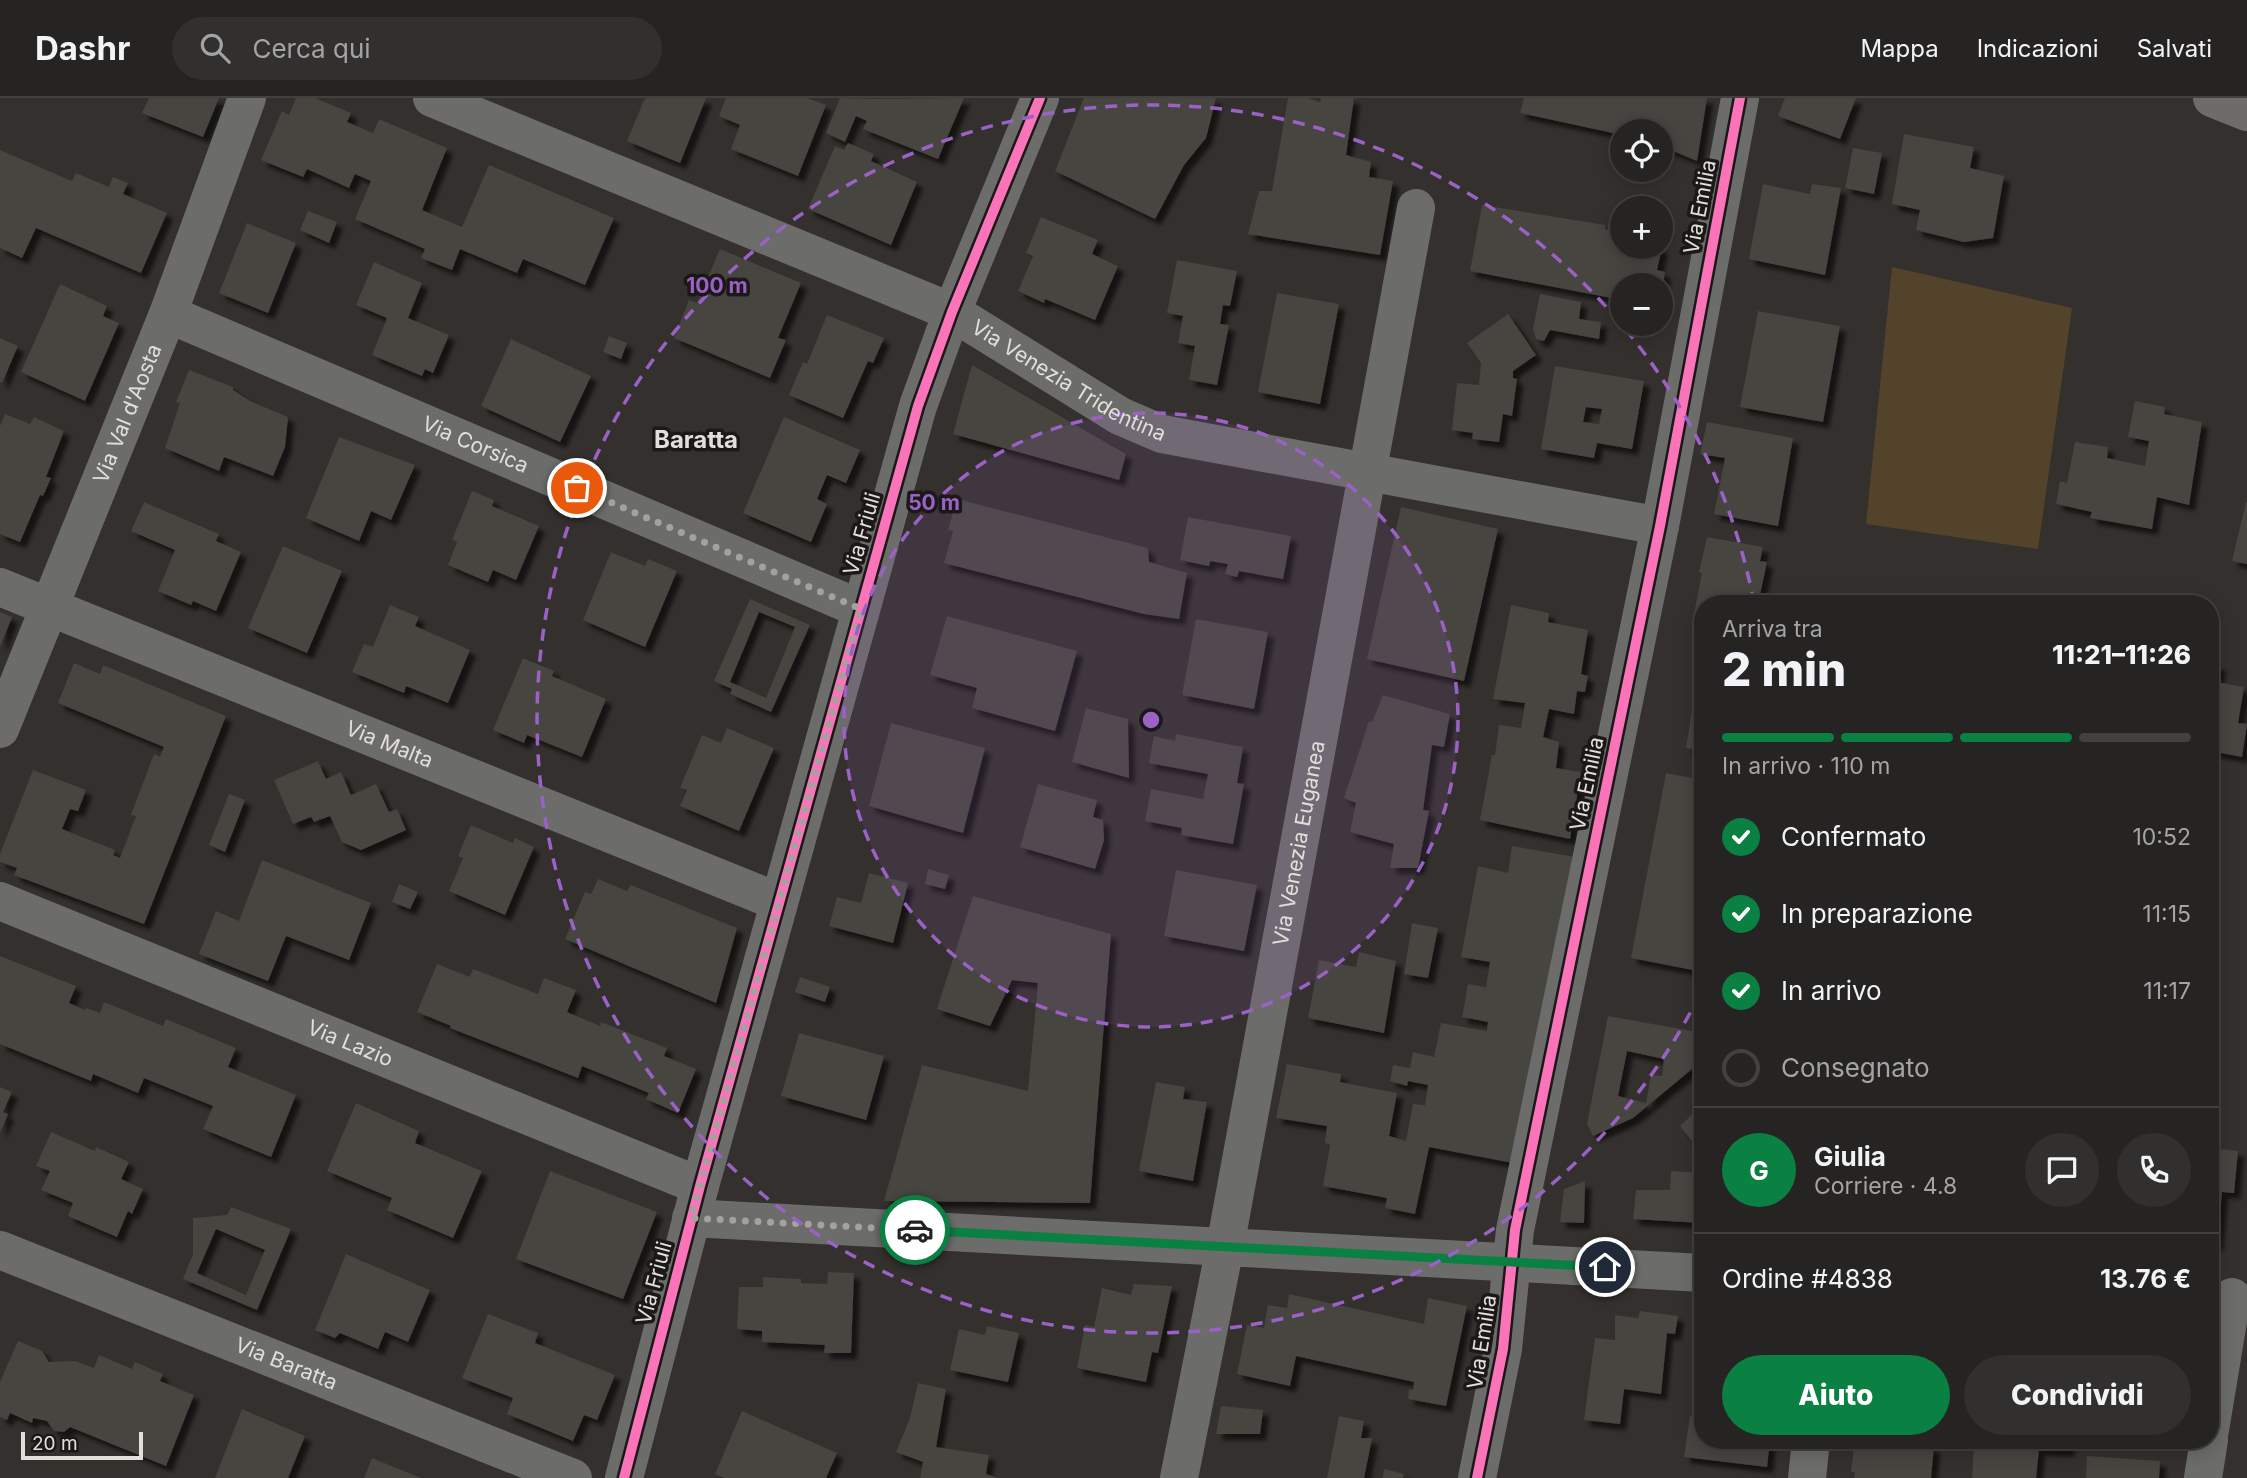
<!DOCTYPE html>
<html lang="it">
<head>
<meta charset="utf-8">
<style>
	:root { --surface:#262422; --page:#32302f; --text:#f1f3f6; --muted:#a4a4a5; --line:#424140; --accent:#0b8043 }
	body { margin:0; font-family:Inter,sans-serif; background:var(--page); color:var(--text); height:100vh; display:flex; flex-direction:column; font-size:26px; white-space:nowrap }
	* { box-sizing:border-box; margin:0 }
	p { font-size:23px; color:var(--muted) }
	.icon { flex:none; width:38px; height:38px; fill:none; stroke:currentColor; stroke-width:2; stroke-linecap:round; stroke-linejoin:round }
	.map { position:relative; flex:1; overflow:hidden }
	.panel { position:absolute; left:1694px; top:497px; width:525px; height:854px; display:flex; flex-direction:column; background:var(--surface); border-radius:28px; box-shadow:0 4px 18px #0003,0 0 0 2px var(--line) }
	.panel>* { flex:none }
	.buttons { position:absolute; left:1610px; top:21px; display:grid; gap:14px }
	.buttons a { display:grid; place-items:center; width:63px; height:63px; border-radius:50%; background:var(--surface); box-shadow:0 4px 18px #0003,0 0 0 2px var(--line); font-size:35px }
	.scale { position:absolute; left:21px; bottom:18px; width:122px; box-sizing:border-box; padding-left:7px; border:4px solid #e2dfdb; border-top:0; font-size:19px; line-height:24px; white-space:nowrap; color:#e2dfdb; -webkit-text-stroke:5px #1b1917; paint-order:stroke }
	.pin { position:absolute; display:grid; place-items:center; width:60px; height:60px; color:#fff; margin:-30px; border:4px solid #fff; border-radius:50%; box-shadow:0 2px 7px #0007 }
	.courier { position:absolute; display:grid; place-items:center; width:70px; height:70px; margin:-35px; border:5px solid #0b8043; border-radius:50%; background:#fff; color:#222; box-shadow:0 2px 9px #0007 }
	.headline em { font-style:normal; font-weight:800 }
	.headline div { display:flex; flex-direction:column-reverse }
	.headline { display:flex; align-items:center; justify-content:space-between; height:119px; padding:0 28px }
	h1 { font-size:46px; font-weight:800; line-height:52px }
	.bar { display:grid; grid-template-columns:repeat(4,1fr); gap:10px 7px; align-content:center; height:84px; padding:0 28px }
	.bar i { height:9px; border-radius:5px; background:var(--line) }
	.bar .on { background:var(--accent) }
	.bar p { grid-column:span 4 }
	.line { display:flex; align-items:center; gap:18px; padding:0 28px; border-top:2px solid var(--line) }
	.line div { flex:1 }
	.round { display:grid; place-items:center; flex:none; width:74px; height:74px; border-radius:37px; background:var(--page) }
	ol { padding:0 28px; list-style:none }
	li { display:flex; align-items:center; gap:21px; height:77px }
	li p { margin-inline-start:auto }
	li .icon { padding:7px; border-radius:50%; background:var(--accent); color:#fff; stroke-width:4 }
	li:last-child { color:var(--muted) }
	li i { width:38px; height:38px; border:4px solid var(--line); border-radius:50% }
	.button { display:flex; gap:14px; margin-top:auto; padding:14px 28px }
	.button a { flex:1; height:80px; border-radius:42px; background:var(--accent); color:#fff; font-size:28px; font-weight:800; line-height:80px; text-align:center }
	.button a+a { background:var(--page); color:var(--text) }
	header { display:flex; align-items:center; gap:42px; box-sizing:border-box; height:98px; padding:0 35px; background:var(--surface); border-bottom:2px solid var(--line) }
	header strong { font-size:33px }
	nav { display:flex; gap:38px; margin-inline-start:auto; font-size:24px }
	.search { width:490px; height:63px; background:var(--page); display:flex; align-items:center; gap:18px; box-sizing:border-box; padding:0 24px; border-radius:38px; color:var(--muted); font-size:26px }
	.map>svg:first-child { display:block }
</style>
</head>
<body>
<header>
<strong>Dashr</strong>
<div class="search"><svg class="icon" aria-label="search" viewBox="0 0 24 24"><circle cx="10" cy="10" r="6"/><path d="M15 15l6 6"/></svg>Cerca qui</div>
<nav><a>Mappa</a><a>Indicazioni</a><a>Salvati</a></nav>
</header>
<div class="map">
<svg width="2247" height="1380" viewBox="0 0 2247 1380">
	<defs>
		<filter id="shadow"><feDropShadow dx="6" dy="6" stdDeviation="2" flood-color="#0009"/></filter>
	</defs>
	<rect width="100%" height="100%" fill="#33302d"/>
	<path fill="#52432a" d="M1892,169L2072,210L2038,451L1866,426Z"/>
	<path fill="#464441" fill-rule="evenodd" filter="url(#shadow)" d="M149,0H219L203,39L142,15Z
		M296,0H315L351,15L347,24L373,35L379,21L447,50L422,112L462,129L489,67L614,120L585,187L523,161L517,175L460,151L452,172L421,160L425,151L355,121L371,83L355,76L349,90L307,71L303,79L261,62L282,13L289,17Z
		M647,0H706L680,65L627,43L644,2Z
		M726,0H807L826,7L798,78L731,51L740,27L719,18Z
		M840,0L876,1L964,0L938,61L863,31L867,23L856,18L845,44L826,35Z
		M1084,0H1216L1206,40L1184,67L1155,121L1055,73Z
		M1288,0H1308L1320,4L1321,0H1354L1346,57L1371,64L1369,79L1393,83L1380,157L1248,136L1259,93H1272Z
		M1524,0H1707L1697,63L1661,48V33H1622V37L1520,15Z
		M1785,0H1856L1840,41L1778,18Z
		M1904,36L1974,49L1970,70L2004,78L1993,140L1964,144L1916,132L1920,112L1892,106Z
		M848,45L874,56L871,63L917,84L891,147L808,111L835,48L844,52Z
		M1853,50L1882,55L1874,96L1845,90Z
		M0,52L72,83L76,75L109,89L113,79L128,85L123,96L167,115L141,175L36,130L22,160L0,150Z
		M1763,86L1810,96L1812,86L1841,90L1825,177L1749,161Z
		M1482,107L1605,127V131L1622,134V149H1662L1657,172L1665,174L1663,187H1622V202L1470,173Z
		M308,113L337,124L329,145L300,132Z
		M1041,119L1098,142L1092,156L1118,168L1095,222L1045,201L1044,205L1018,193L1033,158L1026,155Z
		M247,125L296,145L268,215L219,195Z
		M720,151L801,185L778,240L786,242L770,280L674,240L689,202L697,205Z
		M1177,162L1237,173L1230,208L1223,207L1220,226L1229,227L1217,287L1189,282L1195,248L1178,245L1183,218L1167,215Z
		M374,164L422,185L408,220L449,237L433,275L425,271L422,278L372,257L387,220L356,207Z
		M60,186L107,208L103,218L119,225L85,303L21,274Z
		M1277,195L1339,206L1320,306L1258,294Z
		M1540,196L1581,204L1579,221L1601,224L1599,241L1550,232L1544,243L1536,241L1533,231Z
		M1758,213L1840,228L1823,324L1740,309Z
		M1508,216L1536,257L1513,273V280L1517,281L1512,318L1503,316L1499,344L1472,341L1473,335L1452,332L1457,285L1479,287L1481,265L1467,245Z
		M827,217L884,240L873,265L868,263L843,320L789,297L803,264L807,266Z
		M609,238L627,245L621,261L603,254Z
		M0,240L18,248L2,285L0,284Z
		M511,241L591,278L560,344L481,308Z
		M972,267L1126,356L1119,382L953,336Z
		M1555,268L1644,283L1632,351L1597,345L1594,360L1541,351ZM1586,309L1602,311L1599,326L1583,324Z
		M189,272L233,289V292L250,303L288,319L285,349L273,378L224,359L219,373L165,350L180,305L176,304Z
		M2135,303L2165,309L2164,316L2202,324L2189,407L2157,399L2152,431L2090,420L2092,414L2056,406L2060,383L2067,385L2075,344L2108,349L2107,360L2145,368L2149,343L2128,339Z
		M5,316L30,326L34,319L64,333L46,379L51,380L43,398L40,397L20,444L0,436V328Z
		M784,319L860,352L846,385L827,377L817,401L827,406L811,444L743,415Z
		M1707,324L1793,340L1778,428L1714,416L1725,360L1700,356Z
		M339,339L415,367L391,422L371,413L359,443L306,420Z
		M472,393L494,402L492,408L539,428L516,482L493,472L488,484L448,467L457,444L452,442Z
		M957,401L1148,450L1149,464L1187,475L1179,521L1144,516L944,465L953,433L948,432Z
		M144,404L219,436L216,443L241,454L216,513L193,503L191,507L158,493L175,452L131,433Z
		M2246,404H2247V466L2232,463Z
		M1401,409L1498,431L1464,583L1367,561Z
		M1188,419L1291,438L1283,481L1239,473L1237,479L1225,476L1228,466L1210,463L1209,468L1180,462Z
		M1707,439L1763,449L1760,463L1767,464L1758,506H1703V528L1692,526L1702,475L1699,474Z
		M283,448L342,473L307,555L248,530Z
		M611,454L645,468L648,461L677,473L645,549L583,522Z
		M750,501L810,527L771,614L730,596L732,591L714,583ZM759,514L795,529L766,600L730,584Z
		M390,507L419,519L415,528L470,552L448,605L406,588L404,595L352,574L364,546L373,549Z
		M1511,507L1549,515L1548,524L1588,532L1581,576L1588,578L1585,594L1577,593L1574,616L1549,611L1543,639L1559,644L1556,670L1581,674L1570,741L1480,722L1492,657H1495L1499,627L1521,630L1525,605L1493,601Z
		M0,514L12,519L0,549Z
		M947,518L1077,553L1055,633L972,610L977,590L930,577Z
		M1196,521L1268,534L1254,611L1182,597Z
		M523,560L554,573L552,578L606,601L582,659L527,637L524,645L493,632Z
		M74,565L100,576L103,567L226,618L144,826L14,777L17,770L0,764V756L33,672L86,692L78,713L70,711L62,731L115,752L113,757L120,760L136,718L131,717L154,656L160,659L164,649L58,605Z
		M2210,565L2220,567L2217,584L2244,589L2238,625L2247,626L2242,659L2210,653Z
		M1697,582L1703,583V652L1686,650Z
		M1383,597L1450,616L1444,649L1432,647L1423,712L1429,713L1418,770H1390L1394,746L1350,734L1356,705L1344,700L1369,623L1372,624Z
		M1086,610L1128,621L1129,680L1072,664Z
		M891,625L985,650L963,735L869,708Z
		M727,630L774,650L739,733L680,708L687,692L680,690L702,637L721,645Z
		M1176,636L1243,649L1237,685L1244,686L1233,746L1181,737L1182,730L1145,723L1151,691L1203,701L1208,676L1149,665L1154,638L1175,643Z
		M318,663L326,681L341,674L351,697L376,686L389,714L397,711L406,732L361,752L342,744L330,718L314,724L311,719L293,726L274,682Z
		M1666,675L1703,682V874L1631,860Z
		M1038,686L1097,702L1093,719L1103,722L1104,742L1095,771L1020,749Z
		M229,696L245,702L225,754L209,747Z
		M471,727L513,745L515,740L534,749L505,817L449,793L463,760L458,758Z
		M1512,748L1575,759L1518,1066L1429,1049L1415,1116L1385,1110L1387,1100L1323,1088L1330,1047L1325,1045L1327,1028L1276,1020L1287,966L1341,976L1340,984L1397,995L1389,1038L1406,1043L1413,1006L1425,1007L1428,987L1408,983L1407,988L1390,983L1393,967L1410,970L1413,954L1434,959L1441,925L1487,933L1488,924L1462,919L1468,886L1486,889L1490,864L1461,859L1478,768L1508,775Z
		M262,762L371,805L349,862L286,838L268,883L199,856L216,813L239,823Z
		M928,771L949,777L945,791L925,786Z
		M1176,772L1257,787L1244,853L1164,838Z
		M869,775L908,785L893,845L829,828L837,799L861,805Z
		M598,781L627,793L631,787L737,830L716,905L565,841L585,794L591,796Z
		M399,786L418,794L410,811L392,804Z
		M973,798L1111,836L1090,1105L884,1103L922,967L1028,993L1038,885L1012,882L990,928L937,911Z
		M1412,825L1438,830L1428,880L1404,876Z
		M1359,854L1396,863L1384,935L1308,920L1319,862L1356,869Z
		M0,858L76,888L69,905L85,912L86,910L100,915L104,904L163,928L166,921L236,950L228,969L296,997L271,1059L203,1031L213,1008L144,980L138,995L93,976L91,983L0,946Z
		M437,866L470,879L473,871L538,896L544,880L576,892L567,914L600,928L601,924L667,950L664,958L696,971L678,1015L646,1001L649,995L582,968L578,980L450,930L451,928L417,914Z
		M800,879L830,889L825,904L795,894Z
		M1608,918L1703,935V960L1692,971L1633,1020L1593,1038L1587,1026ZM1627,953L1664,961L1662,978L1651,977L1646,1005L1618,998Z
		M799,935L884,958L866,1022L781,998Z
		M1156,984L1185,989L1183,1001L1207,1004L1193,1083L1139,1073Z
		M0,989L12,994L3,1014L8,1016L0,1035Z
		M356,1005L419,1033L415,1045L482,1073L453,1140L387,1112L392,1100L327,1073Z
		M1698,1011L1703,1016V1041L1695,1047L1680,1028Z
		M51,1034L95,1053L96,1049L129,1064L121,1081L143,1091L132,1116L128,1113L117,1139L68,1118L73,1105L41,1092L50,1073L36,1068Z
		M2210,1050L2238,1053L2234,1095L2222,1094L2217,1147H2210Z
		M550,1073L657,1114L623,1201L516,1161Z
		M1671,1073L1703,1075L1701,1125L1633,1121L1636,1092H1670Z
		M1585,1083L1584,1125L1560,1124L1564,1091Z
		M231,1109L291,1131L257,1212L183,1181L193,1156V1120L227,1117ZM216,1131L265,1152L246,1197L197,1175Z
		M346,1156L430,1192L408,1244L385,1234L378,1251L340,1235L335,1240L315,1232Z
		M828,1174L854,1175L851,1255H824L825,1247L762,1244V1233L737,1231L739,1189H763V1179L801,1181V1185L827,1186Z
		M1134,1186L1172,1188L1158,1255L1152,1254L1146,1284L1077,1270L1085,1227L1094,1229L1102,1190L1131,1197Z
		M1289,1196L1424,1226L1428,1200L1467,1208L1446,1308L1408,1301L1409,1291L1413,1292L1414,1284L1296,1258L1290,1288L1237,1276L1247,1227L1264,1230L1268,1207L1287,1210Z
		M1640,1213L1678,1218L1675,1236L1667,1235L1661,1296L1624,1291L1620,1326L1584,1322L1595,1240L1615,1242V1217L1638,1220Z
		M488,1216L538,1235L535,1245L615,1277L597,1322L584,1317L573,1343L507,1316L513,1300L462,1280Z
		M987,1228L1019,1235L1008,1284L950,1272L959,1231L985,1237Z
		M18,1243L42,1253L49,1264L75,1263L94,1270L99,1257L132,1271L135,1264L163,1276L160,1283L194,1297L166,1368L70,1329L64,1334L54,1333L47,1323L33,1320L32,1325L10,1315L7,1322L0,1319V1284Z
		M918,1285L946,1291L936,1349L989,1357L986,1376L998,1380H920L923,1364L896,1354L910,1320Z
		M1221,1308L1263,1312L1260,1336H1216Z
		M242,1311L305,1338L288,1380H215Z
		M742,1313L837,1355L826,1380H724L715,1376Z
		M1339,1318L1364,1323L1361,1340H1372L1364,1380H1327Z
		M1690,1318L1703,1320V1342H1770L1767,1369L1684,1359Z
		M1857,1342H1928L1927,1348L1934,1349L1931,1380H1854L1855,1374H1851L1854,1348L1857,1349Z
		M2031,1342H2069L2068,1353L2039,1351L2036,1380H1972L1974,1347L2030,1351Z
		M2087,1358L2160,1363L2159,1380H2086Z
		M372,1360L421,1380H364Z
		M1384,1371L1404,1376L1403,1380H1383Z"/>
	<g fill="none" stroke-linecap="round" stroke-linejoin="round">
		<g stroke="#6c6c6a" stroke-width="38">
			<path id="s1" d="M432,0L952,214L1120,318L1162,336L1660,428"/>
			<path id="s2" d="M168,216L861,511"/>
			<path id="s3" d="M0,489L779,804"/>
			<path id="s4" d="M0,631L168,216L247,0"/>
			<path id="s5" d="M0,803L700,1088"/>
			<path d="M691,1120L1703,1175"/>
			<path id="s6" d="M0,1152L573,1380"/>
			<path d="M2210,1332L2232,1199"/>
			<path d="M624,1380L700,1088L918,308L952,214L1040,0"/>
			<path id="s7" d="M1179,1380L1225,1149L1416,110"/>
			<path d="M1477,1380L1503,1251L1515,1132L1660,428L1740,0"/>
			<path d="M1807,1380L1811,1342"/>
			<path d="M2203,1380L2209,1342"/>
		</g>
		<path stroke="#6e6c69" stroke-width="38" d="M2212,0L2247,14"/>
		<defs>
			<path id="cycleway" d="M624,1380L700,1088L918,308L952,214L1040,0
				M1477,1380L1503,1251L1515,1132L1660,428L1740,0"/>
		</defs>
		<use href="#cycleway" stroke="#1b1917" stroke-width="15"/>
		<use href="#cycleway" stroke="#fb73b8" stroke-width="10"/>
	</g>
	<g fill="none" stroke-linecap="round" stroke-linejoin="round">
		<path stroke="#a5a29e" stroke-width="7" stroke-dasharray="0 12.6" d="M577,390L861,511L691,1120L915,1132"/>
		<path stroke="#0b8043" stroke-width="9" d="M915,1132L1605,1169"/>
	</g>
	<circle cx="1151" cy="622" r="307" fill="#9a62c7" fill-opacity=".12"/>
	<g fill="none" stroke="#9a62c7" stroke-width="3.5" stroke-dasharray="12 9">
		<circle cx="1151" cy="622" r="307"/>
		<path d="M1700 896A614 614 0 1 1 1754 505"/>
	</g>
	<g text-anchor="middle" stroke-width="7" stroke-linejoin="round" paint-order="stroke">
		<g font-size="21" fill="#e2dfdb" stroke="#1b1917">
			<text transform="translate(1700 109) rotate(-79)" y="7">Via Emilia</text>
			<text dy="7" stroke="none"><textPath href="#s1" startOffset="698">Via Venezia Tridentina</textPath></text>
			<text dy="7" stroke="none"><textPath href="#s4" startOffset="340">Via Val d'Aosta</textPath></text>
			<text dy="7" stroke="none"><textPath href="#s2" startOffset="334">Via Corsica</textPath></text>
			<text transform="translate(862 436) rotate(-74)" y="7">Via Friuli</text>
			<text dy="7" stroke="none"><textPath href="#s3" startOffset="420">Via Malta</textPath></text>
			<text transform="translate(1587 686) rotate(-78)" y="7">Via Emilia</text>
			<text dy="7" stroke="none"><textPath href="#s7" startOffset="646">Via Venezia Euganea</textPath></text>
			<text dy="7" stroke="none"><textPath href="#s5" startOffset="378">Via Lazio</textPath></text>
			<text transform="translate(654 1185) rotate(-75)" y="7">Via Friuli</text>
			<text transform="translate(1482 1244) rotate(-81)" y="7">Via Emilia</text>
			<text dy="7" stroke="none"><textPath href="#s6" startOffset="308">Via Baratta</textPath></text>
		</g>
		<g font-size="24" font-weight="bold" fill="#e2dfdb" stroke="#1b1917">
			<text x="696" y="350">Baratta</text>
		</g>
	</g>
	<circle cx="1151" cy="622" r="10" fill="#9a62c7" stroke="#1b1917" stroke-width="3.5"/>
	<g font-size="21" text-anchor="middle" font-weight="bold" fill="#9a62c7" stroke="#1b1917" stroke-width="7" stroke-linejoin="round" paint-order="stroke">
		<text x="717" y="195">100 m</text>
		<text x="934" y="412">50 m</text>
	</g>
</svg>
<div class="buttons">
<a><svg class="icon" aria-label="locate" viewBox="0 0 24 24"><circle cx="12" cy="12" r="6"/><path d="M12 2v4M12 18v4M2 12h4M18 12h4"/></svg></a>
<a>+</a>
<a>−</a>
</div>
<div class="scale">20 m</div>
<div class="pin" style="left:577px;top:390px;background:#ea580c"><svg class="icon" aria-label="bag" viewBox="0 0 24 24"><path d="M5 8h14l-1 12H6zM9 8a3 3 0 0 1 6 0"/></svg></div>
<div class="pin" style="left:1605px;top:1169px;background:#1f2937"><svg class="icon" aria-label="home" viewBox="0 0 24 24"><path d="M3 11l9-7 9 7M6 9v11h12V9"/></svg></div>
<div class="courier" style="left:915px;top:1132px"><svg class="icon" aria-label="car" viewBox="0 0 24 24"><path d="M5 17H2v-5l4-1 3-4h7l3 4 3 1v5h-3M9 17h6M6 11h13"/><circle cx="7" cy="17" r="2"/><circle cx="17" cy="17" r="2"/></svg></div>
<section class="panel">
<div class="headline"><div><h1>2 min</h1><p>Arriva tra</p></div><em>11:21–11:26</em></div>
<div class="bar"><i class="on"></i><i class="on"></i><i class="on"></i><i></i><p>In arrivo · 110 m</p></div>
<ol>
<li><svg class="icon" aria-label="check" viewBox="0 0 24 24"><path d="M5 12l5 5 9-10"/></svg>Confermato<p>10:52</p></li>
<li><svg class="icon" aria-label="check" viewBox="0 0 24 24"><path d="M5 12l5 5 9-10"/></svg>In preparazione<p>11:15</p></li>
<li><svg class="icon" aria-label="check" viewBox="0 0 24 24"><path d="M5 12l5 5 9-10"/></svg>In arrivo<p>11:17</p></li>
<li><i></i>Consegnato</li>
</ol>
<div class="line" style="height:126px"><b class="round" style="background:var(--accent);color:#fff">G</b><div><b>Giulia</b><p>Corriere · 4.8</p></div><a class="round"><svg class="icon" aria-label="chat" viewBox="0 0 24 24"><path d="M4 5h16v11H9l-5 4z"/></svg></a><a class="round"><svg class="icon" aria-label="phone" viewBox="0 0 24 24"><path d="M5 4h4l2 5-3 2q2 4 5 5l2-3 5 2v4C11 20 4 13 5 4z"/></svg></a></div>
<div class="line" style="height:91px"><div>Ordine #4838</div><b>13.76 €</b></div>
<div class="button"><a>Aiuto</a><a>Condividi</a></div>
</section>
</div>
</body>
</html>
